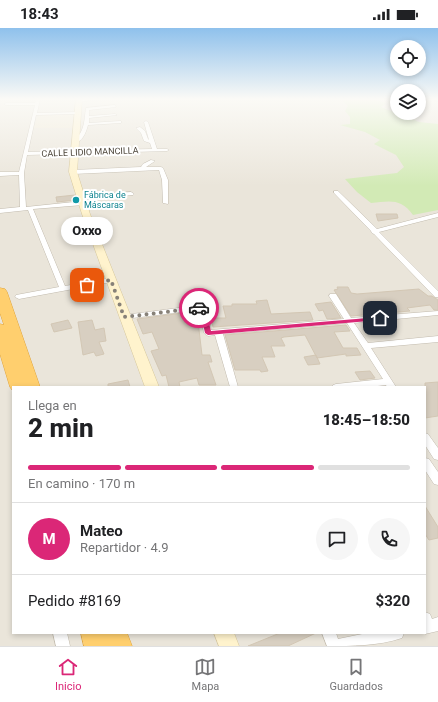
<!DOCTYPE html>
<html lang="es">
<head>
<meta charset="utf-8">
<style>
	:root { --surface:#fff; --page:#f6f6f6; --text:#202124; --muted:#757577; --line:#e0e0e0; --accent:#db2777 }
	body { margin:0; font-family:Roboto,sans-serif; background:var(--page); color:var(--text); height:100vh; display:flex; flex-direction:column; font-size:15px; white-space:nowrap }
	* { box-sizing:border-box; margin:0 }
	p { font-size:13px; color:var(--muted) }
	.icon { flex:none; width:22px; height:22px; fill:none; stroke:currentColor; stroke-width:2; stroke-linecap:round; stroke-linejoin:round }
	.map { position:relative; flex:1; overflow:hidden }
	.details { position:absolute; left:12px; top:358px; width:414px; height:248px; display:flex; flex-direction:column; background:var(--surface); border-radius:0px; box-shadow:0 2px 6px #0003 }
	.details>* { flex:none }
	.buttons { position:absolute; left:390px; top:12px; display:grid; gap:8px }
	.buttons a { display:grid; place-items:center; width:36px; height:36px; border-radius:50%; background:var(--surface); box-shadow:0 2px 6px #0003; font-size:20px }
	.pin { position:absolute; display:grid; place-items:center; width:34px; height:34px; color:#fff; margin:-17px; border-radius:8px; box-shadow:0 2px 6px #0006 }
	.courier { position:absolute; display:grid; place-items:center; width:40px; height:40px; margin:-20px; border:3px solid #db2777; border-radius:50%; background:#fff; color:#222; box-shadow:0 1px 5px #0007 }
	.bubble { position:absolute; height:28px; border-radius:14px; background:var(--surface); box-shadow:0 2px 6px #0003; font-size:13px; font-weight:800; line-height:28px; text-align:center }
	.headline em { font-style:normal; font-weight:800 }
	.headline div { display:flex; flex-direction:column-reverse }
	.headline { display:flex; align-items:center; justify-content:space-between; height:68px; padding:0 16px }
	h1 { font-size:26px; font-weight:800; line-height:30px }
	.bar { display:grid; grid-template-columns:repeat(4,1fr); gap:6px 4px; align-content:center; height:48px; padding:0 16px }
	.bar i { height:5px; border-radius:3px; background:var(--line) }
	.bar .selected { background:var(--accent) }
	.bar p { grid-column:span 4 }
	.line { display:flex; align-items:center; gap:10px; padding:0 16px; border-top:1px solid var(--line) }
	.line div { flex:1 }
	.round { display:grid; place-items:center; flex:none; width:42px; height:42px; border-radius:21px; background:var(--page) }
	.status { display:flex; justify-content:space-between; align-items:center; height:28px; padding:0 20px; background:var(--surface); direction:ltr }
	.status svg { height:11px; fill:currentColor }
	.dock { display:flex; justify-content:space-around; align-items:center; height:56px; border-top:1px solid var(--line); background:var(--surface); font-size:11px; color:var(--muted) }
	.dock a { display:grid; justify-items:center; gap:2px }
	.dock .selected { color:var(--accent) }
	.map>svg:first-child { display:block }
</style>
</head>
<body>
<div class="status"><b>18:43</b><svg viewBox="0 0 49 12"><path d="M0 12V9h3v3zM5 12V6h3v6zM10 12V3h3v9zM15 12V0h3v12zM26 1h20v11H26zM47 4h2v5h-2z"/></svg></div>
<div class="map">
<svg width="438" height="618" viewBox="0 0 438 618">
	<rect width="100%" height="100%" fill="#f6f3ec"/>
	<path fill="#eae5da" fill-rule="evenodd" d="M0,71H397V85H419V71H438V618H0ZM13,359H425V605H13Z"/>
	<path fill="#efe8d6" d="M38,86H73L74,100H34Z"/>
	<path fill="#d2eab5" d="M341,71H372L386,75L381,79L419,94L438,96V182L413,187C401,170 390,173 371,175L357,164L345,151L397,145L404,139L396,127L374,116L380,112L365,104L340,97L350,96V89L345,83L348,78Z"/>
	<path fill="#d8cfc1" stroke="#d3c7b4" d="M75,167L76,172L57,174L56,169Z
		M376,186H397L398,190L378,193Z
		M93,241L96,251L87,253L83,243Z
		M337,259H348L351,265L357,266L419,261L428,268H432L438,272V282H434L430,277L407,280L410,283L351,288L334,262L338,261Z
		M267,272L271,286L310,284L313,292L213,299L211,290H226L223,278H232V276H257L256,273Z
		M331,274L341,290L327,291L323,282L319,283L315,276Z
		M183,285H197L202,327H210L212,334H208L216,357H199L197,350L179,354L180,359H169L166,347L162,348L151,323L159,321L152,304L143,306L137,291Z
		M68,292L72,300L54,304L51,296Z
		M92,292L95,302L104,300L106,313L99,314L104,326L96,328L94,324L83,327L78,294Z
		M346,297L350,303L334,304L343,320H357L361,327L346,328V326L317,330L305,307L284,309L281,310L285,318H271L275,329H262L268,343L261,344L260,342H235L225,307Z
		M316,327L320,336L308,337L304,329Z
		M370,343L375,350L360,352L355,344Z
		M128,352L130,359H108V356Z
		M438,354V388L425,390V355Z
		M425,478L438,499V510L429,512L425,506Z
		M280,605H316L288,618H248Z"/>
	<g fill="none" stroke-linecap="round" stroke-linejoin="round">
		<defs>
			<path id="street" d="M36,71H40L37,85L78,84L80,85L78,86L36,87L28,124L152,121L150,115L144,113L141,105L136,100L140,99L145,103L148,111L149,112L144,94L146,93L148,94L157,121H167L169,122L167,123L27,127L24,145L26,179L83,173L86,175L83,177L33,181L65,258L111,250L114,252L111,254L19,271L15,269L16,267L59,259L28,182L0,185V181L20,179L19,147L0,148V144H19L35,77H6L4,76L6,75H35Z
				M86,71H98L79,74L77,73Z
				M433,71H438V73Z
				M115,77L116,79L89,82V88L115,86L117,87L89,90V95L120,93H121V95L88,97C86,105 82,115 73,115V113C85,104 84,93 86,80Z
				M151,132L155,133L146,139H161L163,140L168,152V176L163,175L162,152L159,142L73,146L70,144L73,142L141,139L143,136Z
				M334,163H338L377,201L438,185V189L379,204L438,263V269H435L374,206L372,205L371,203L334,165Z
				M131,164L134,166L133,167L81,172L78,170L81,168Z
				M330,266H336L351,290L438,283V287L354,295L368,315L438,308V314L371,320L396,359H387L386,357L369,359H332L333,357L336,356L383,351L347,295L223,306L238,359H230L215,307L208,308L204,305L199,282L124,291L120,289L124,287L202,277L206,279L211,302L344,291L329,268Z
				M425,405L428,406L438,420V432L434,431L425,417Z
				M425,430L429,431L438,444V457L434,456L425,442Z
				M425,584L430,586L432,591L438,589V603L425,606L424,605H425Z
				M53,605H67L70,618H56Z
				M322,605H336L338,611L367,605H404L402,610C378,618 352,618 327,618Z"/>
			<path id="secondary" d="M76,71H82L77,144L90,186L159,359H145L82,186L69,144Z
				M214,605H234L239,618H219Z"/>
			<path id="highway" d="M0,260L5,261L7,264L40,359H13V363L10,359L0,326V296L4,297L0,285Z
				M81,605H127L132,618H84Z"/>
		</defs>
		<use href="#street" stroke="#c2bbae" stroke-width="1"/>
		<use href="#secondary" stroke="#d6c79b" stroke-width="1"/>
		<use href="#highway" stroke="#e0a43c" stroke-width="1"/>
		<use href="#street" fill="#fff" fill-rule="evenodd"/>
		<use href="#secondary" fill="#fff3cd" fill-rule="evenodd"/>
		<use href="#highway" fill="#ffcf6e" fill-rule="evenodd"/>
	</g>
	<linearGradient id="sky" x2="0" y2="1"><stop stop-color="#8fc1ec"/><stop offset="0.45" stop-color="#fbfaf6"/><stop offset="1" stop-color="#fbfaf6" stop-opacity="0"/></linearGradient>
	<rect width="438" height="158" fill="url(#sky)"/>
	<path fill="#db2777" d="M202,277L205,279L211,303L380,289L383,290L380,292L208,307L205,305L200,281L196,280Z"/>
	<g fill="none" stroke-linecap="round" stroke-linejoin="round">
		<path stroke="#878178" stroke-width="4" stroke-dasharray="0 7.2" d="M87,257L111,252L124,289L199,280"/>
	</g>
	<circle fill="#0f9aa8" stroke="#fff" stroke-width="1.5" cx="76" cy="172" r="4"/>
	<g text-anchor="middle" stroke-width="4" stroke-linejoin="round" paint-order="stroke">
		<g font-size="9" fill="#4b4439" stroke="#fff">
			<text transform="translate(90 124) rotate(-2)" y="3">CALLE LIDIO MANCILLA</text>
		</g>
		<g font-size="9" fill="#0d838f" stroke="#fff" text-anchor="start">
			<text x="84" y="170">Fábrica de<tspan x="84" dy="10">Máscaras</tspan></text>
		</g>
	</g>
</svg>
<div class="buttons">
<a><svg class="icon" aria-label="locate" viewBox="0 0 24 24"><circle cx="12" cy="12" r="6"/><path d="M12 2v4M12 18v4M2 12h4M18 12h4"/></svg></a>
<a><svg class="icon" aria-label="layers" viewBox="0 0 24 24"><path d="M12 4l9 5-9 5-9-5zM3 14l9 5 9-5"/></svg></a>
</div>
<div class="pin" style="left:87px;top:257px;background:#ea580c"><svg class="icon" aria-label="bag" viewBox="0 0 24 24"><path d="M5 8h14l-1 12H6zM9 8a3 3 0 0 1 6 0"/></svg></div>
<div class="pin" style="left:380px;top:290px;background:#1f2937"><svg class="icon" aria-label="home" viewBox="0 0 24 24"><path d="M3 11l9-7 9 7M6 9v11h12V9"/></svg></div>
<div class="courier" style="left:199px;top:280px"><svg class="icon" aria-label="car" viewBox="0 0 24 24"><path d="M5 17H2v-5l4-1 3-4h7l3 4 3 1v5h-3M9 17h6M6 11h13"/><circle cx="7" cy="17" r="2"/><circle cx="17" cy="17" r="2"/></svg></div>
<div class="bubble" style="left:61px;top:189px;width:52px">Oxxo</div>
<section class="details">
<div class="headline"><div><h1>2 min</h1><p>Llega en</p></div><em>18:45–18:50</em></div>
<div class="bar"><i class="selected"></i><i class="selected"></i><i class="selected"></i><i></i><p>En camino · 170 m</p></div>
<div class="line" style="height:72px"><b class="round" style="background:var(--accent);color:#fff">M</b><div><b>Mateo</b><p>Repartidor · 4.9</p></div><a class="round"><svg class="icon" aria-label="chat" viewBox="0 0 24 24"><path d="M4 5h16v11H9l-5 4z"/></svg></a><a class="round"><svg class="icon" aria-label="phone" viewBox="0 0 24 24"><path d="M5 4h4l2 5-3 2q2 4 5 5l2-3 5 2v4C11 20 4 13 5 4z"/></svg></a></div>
<div class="line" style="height:52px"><div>Pedido #8169</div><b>$320</b></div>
</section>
</div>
<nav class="dock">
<a class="selected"><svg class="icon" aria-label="home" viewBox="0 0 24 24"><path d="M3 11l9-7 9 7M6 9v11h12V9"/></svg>Inicio</a>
<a><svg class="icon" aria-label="map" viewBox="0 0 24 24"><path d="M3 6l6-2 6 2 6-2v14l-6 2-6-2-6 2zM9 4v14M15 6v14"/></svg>Mapa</a>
<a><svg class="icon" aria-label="saved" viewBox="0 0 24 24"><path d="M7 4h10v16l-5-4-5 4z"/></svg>Guardados</a>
</nav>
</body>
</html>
